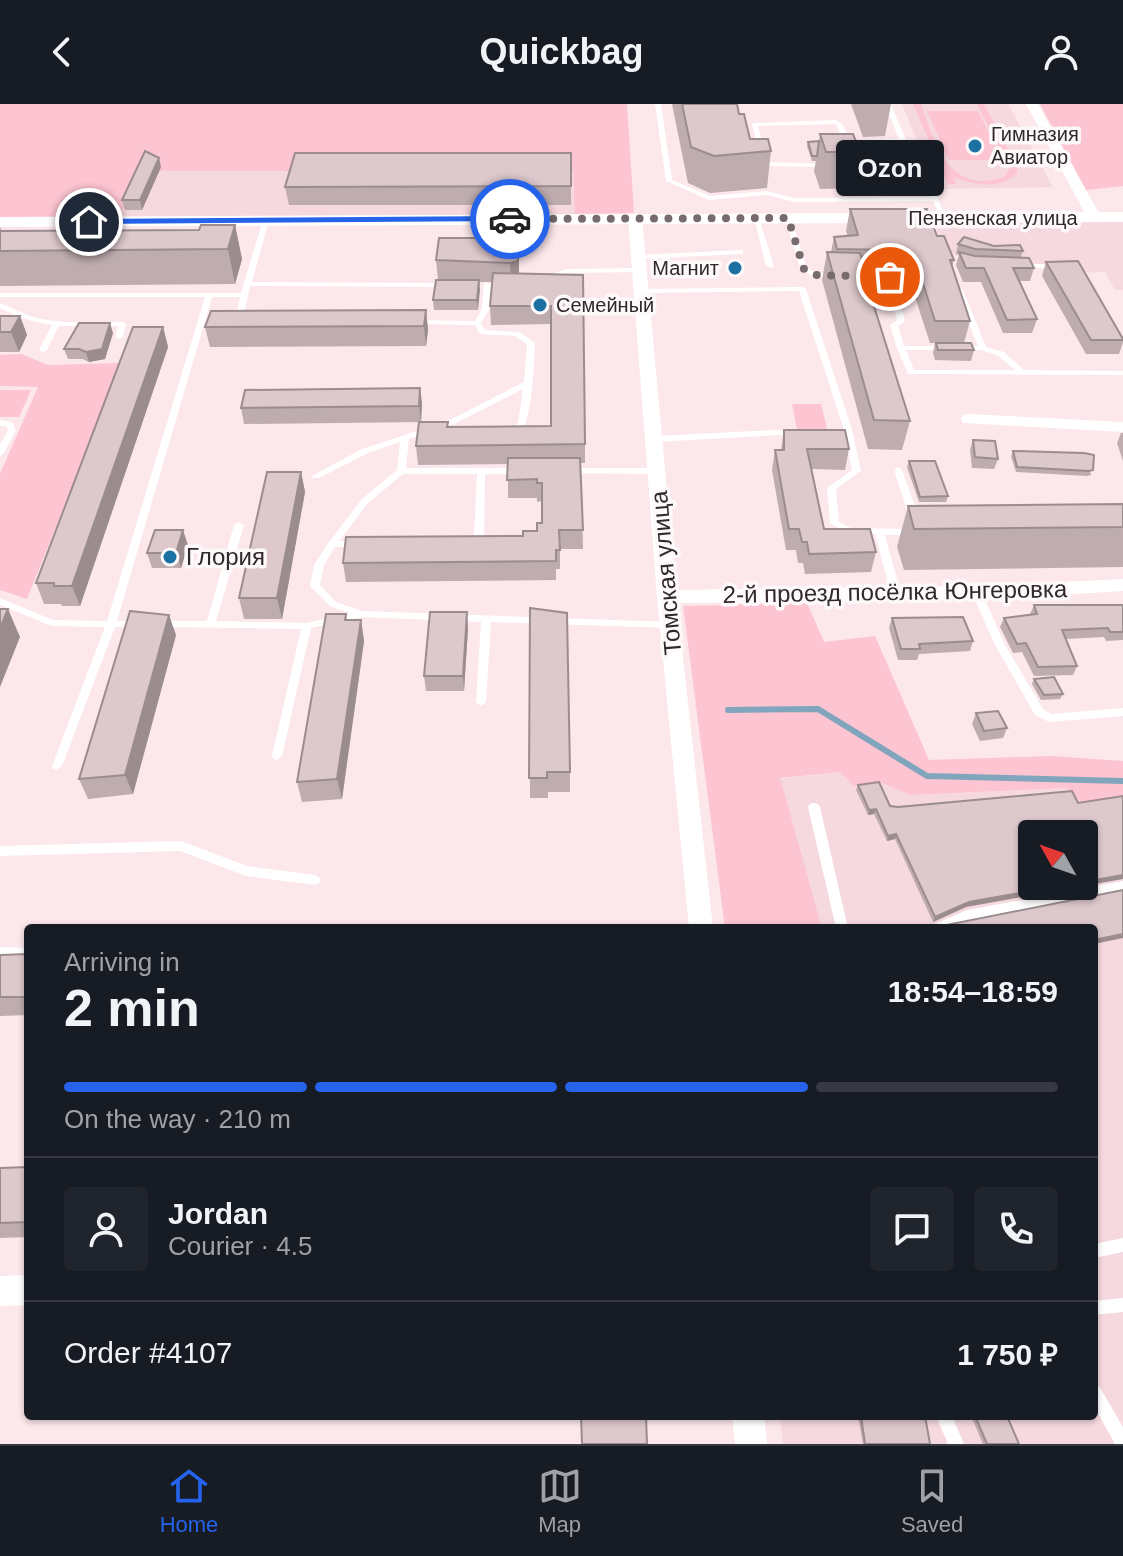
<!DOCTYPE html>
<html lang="en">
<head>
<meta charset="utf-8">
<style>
	:root { --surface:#171b24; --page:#20242c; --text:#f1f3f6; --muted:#9ea1a6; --line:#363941; --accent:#2563eb }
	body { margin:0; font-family:Helvetica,sans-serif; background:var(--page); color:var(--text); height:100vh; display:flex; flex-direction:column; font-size:30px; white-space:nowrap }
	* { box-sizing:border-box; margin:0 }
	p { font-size:26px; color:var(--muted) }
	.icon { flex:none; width:44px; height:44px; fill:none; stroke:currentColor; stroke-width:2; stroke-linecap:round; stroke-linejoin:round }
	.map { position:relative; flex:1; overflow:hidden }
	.details { position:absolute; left:24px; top:820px; width:1074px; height:496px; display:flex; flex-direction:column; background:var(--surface); border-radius:8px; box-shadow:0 2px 6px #0004 }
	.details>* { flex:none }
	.needle { width:52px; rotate:310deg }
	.tools { position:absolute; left:1018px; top:716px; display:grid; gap:16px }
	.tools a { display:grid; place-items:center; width:80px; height:80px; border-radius:8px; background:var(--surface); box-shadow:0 2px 6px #0004; font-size:40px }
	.pin { position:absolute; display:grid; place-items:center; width:68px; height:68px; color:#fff; margin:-34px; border:4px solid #fff; border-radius:50%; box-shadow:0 2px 8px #0007 }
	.courier { position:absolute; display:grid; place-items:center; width:80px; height:80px; margin:-40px; border:6px solid #2563eb; border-radius:50%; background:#fff; color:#222; box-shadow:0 2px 10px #0007 }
	.bubble { position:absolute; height:56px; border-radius:8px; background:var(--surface); box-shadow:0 2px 6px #0004; font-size:26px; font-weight:700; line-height:56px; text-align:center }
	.headline em { font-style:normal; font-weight:700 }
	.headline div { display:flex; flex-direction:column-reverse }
	.headline { display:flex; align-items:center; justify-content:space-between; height:136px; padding:0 40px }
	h1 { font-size:52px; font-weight:700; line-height:60px }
	.bar { display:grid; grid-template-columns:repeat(4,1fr); gap:12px 8px; align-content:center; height:96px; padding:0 40px }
	.bar i { height:10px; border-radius:6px; background:var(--line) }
	.bar .active { background:var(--accent) }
	.bar p { grid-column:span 4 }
	.line { display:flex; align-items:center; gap:20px; padding:0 40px; border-top:2px solid var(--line) }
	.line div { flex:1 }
	.round { display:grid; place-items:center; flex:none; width:84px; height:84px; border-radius:8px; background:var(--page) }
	header { display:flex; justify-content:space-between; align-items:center; height:104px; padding:0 40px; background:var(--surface); font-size:36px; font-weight:700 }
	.menu { display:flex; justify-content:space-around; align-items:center; height:112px; border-top:2px solid var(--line); background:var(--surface); font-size:22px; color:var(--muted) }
	.menu a { display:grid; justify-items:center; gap:4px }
	.menu .active { color:var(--accent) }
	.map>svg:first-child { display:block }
</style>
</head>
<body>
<header><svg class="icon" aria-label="back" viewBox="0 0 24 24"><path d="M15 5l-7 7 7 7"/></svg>Quickbag<svg class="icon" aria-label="person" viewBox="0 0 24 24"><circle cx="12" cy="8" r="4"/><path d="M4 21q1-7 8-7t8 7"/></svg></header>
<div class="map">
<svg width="1123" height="1340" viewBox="0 0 1123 1340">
	<rect width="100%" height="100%" fill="#fce7eb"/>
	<path fill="#f6d8df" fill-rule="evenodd" d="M902,0H1008L1053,83L937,85Z
		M141,67H573L575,110L119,113Z
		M931,116L1123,117V186H1115L1105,168L1051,169L1042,160H989L955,151L947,145Z
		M840,668L854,682L882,679L910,691L1068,684L1070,693L1123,697V1340H783L780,1312H1094V824H822L779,675ZM1032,730H1084V782H1032Z"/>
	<path fill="#fdc4d1" d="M0,0H627L634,109L575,110L573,67H141L119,113L0,114Z
		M913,0H921C935,40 950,92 1004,73L1010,65L977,0H984L1017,62V69C1001,86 973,81 954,73L956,80H948Z
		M1040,0H1123V82L1086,86Z
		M927,7H978L1002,56H949Z
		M21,250L48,261L122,259L27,495L0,486V370L38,283L0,282V251Z
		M0,286H31L19,313H0Z
		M792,300H821L827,325H797Z
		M807,499L824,538L875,532L929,656L1051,652L1123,657V697L1076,704L1067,684L910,691L882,679L854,682L840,668L780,674L822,824H725L683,502Z"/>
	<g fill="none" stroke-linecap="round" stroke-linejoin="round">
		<path stroke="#82a5be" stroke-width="6" d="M728,606L818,605L927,672L1123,677"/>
		<path fill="#fff" fill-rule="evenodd" d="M655,0H661L672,76L710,92L767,87L794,94L931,93L918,63H842L841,62L844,60L917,59L912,48L901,39H844L837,22L835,20L758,22L767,58L827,60L830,62L829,63L764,62L761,60L752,19L836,16L843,21L849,36L899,35L885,0H891L906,36L918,47L946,114L941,115L933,97L794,98L767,91L709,96L666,77Z
			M754,113L759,114L774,162L773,164L766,162Z
			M786,113L791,114L807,164L817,169L893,171L905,217L898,222L904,242H978L955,186L959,184L963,186L986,243L1004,248L1024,266L1123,267V271L908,270L897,244L890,221L897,216L887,175L816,173L801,167L785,114ZM906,246H982L998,252L1015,266H914Z
			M266,114L269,116L252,178L447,179L451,181L447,183L250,182L243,215L247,217L243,219L235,217L240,193H212L117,517H139L144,520L139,523H115L62,662L57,666L53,665L52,662L105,523L52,522L0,501V494L53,516L107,517L205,193H0V189H241L263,116Z
			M740,146H743V150L637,155L633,153L637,151Z
			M1018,159L1059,161L1063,163L1059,165L1021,163L1017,161Z
			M638,164L642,166L641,168L567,169L545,176L541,174L566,165Z
			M484,179L505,181L509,183L505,185L491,184L490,204L481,219L485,226L520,228L535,239C534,255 533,321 519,328C514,331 505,327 501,325L505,322L514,323L518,319L523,285L456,319L409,335L406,364H521L525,367L521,370H485L484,436C480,441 470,441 466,436L468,434L474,433L477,370H403L368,399L339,437H358L363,440L358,443H335L324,461L320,481L336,498L362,507L670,518L675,521L670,524L491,518L486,598L481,602L476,598L481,518L362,513L311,524L282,652L277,656L273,655L272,652L301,525L160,523L155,520L160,517H207L234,421L239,418L244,421L216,517L307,519L349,509L330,502L310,482L314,461L329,438L362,395L397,366L400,338L368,349L319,374H313L312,372L362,345L450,316L524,278L527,240L515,232L480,230L475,221L412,220L408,218L412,216L475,217L482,204Z
			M802,183L806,185L852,326L861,367L836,385L839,418L851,424L914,425L919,428L914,431H885L901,490L899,492L896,493L891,490L875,430H849L830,419L827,384L852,366L844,326L799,187L640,189L636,187L640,185Z
			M0,199C10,203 20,208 30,212C60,221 92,218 122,218L126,220L123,233L119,235L115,233L118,222H59L47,246L43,248L39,246L52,221C34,218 17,213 0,204Z
			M0,316L12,318L16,326L4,349L0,352V341L8,326L6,322H0Z
			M796,325L800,328L799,330L654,338L650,335L654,332Z
			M898,363L902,366L920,416L918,418H912L910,416L894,366Z
			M566,364H657L661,367L657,370L563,369L562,367Z
			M977,486L982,489L1004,539L1043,605L1051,610L1123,604V612L1049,618L1035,611L994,539L972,489Z
			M814,699L818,700L820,703L848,824H836L808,703L810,700Z
			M181,737L247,762L315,771L319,773L321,776L319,779L315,781L246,772L180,747L0,752V742Z
			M1123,777V787L969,816L951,824H933L935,820L967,806Z
			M0,843L28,844V854L0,853Z
			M1123,1134V1148L1094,1154V1140Z
			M1123,1194V1208L1094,1211V1197Z
			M1094,1279L1099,1282L1123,1323V1340H1115L1094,1302Z
			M936,1312H952L964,1340H948Z"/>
		<path fill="#fff" fill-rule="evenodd" d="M1026,0H1038L1101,113L1099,116L1087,113Z
			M635,110L642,114L676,486L977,482L1123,475V487L977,496L677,499L713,824H689L657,493L628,114Z
			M969,310L1123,318V328L963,319L961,315L963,311Z
			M28,1171V1201L0,1202V1172Z
			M732,1312H764L767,1340H735Z"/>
		<path fill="#fff" fill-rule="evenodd" d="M1123,108V118L0,123V113Z"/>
	</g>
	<path fill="#beacaf" d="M672,0H737L739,10L750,35L771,47L767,84L710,89L688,79Z
		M851,0H891L885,32L863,33Z
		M820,30L860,48L853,84L820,85L814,67L816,57H812L807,42L808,38L819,37Z
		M571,49V101H289L285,83Z
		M161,63L142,106H125L122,96Z
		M850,105L937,132L954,156L952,163L970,217L964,239L974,246L971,257L935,256L933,249L935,239H930L915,193L902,192L893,168L864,167V171L910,317L902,346L868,345L822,176L827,148H831L834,133L848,132L846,127Z
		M235,121L242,155L235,180L0,182V123L2,127L199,126Z
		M516,134L519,169L583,171L585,340V359H581L583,445H560V465H556V476L346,478L343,459L523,432L537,427L542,419V397L537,398V394H508V360L418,361L416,342L448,318V323L551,322V220L491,221L490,202L492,178H479L478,206H434L433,196L438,176L436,156Z
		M958,140L994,142L1023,147L1021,153L1034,164L1030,177H1019L1037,215L1032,229H1003L981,178H963L956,161L959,151L956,150Z
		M1046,158L1123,235V238L1119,250H1086L1042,172Z
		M870,173L889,187L888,192H874L869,178Z
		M426,206L428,226L426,242L210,243L205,223Z
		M0,212H20L27,231L19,248H0Z
		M163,223L168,243L80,502H62L61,500H44L36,479Z
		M113,229L105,255L89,258L83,255H68L64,245Z
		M422,299L421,318L244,320L241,304Z
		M784,326L849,345L845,366L812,365L824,425L876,448L871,468L805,470L803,459H798L796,446H786L772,366L775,346H781Z
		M1121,329H1123V357L1117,339Z
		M973,336L998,355L994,365L972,364L970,346Z
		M1013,347L1084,349L1091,371L1087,372L1016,368L1011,352Z
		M909,357L948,392L946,398H919L907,363Z
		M301,368L305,388L282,515H244L239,494Z
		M1123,400V463L904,466L897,443L908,402Z
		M188,441L181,464H152L147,449Z
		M1034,501H1123V536L1106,537L1104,533L1066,535L1077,562L1073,571L1034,572L1022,548L1013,549L1000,523L1004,514L1030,510Z
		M530,504L570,668V688H548V694H530Z
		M346,510L347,516H361L364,537L342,695L302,698L297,678Z
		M892,514L973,537L970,547L919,550L917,556H898L889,524Z
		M468,524L464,587H426L424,572Z
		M176,531L133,690L88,695L79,675Z
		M1034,575L1063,590L1060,595L1041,596L1032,580Z
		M976,609L1007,624L1003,634L980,637L972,620Z
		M858,681L890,702L966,803L933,818L895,735L887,737L874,710L868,711L856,686Z
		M28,850V911L0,912V851Z
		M28,1063V1133L0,1134V1064Z
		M858,1312H925L930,1340H863Z
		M971,1312H1007L1019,1340H983Z"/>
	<path fill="#9b8c8f" d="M159,54L161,63L142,106L140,96Z
		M235,121L242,155L235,180L228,145Z
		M519,140V176L511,179L510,159L517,157Z
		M479,176L480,186L478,206L477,196Z
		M426,206L428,226L426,242L424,222Z
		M20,212L27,231L19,248L11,228Z
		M110,219L113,229L105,255L89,258L86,248Z
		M163,223L168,243L80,502L72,482Z
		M420,284L422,299L421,318L419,302Z
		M301,368L305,388L282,515L277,494Z
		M183,426L188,441L181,464L176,449Z
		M8,505L20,533L0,583V524Z
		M467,508L468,524L464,587L463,572Z
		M169,511L176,531L133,690L125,671Z
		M361,516L364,537L342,695L337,675Z
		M876,705L874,710L868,711L869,706Z
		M896,730L895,735L887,737L888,732Z
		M1123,771V775L966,803L933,818L935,813L969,798L1059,782H1084V778Z
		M1123,830V834L1094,840V836Z"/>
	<path fill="#ddc8cc" stroke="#9b8c8f" stroke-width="2" d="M682,0H737L739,10H744L750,35H768L771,47L714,52L691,43Z
		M820,30H853L860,48H826Z
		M819,37L817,52H812L808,38Z
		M145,47L159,54L140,96H122Z
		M295,49H571V82L285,83Z
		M850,105H927L937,132H944L954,156H950L970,217H935L920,170H907L898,146L837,145L834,133L858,131Z
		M201,121H235L228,145L0,147V127L199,126Z
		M964,133L994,142L1020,141L1023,147L975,145L958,140Z
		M439,134H516V140H519L518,157L510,159L436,156Z
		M827,148L860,149L865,164H862L910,317L874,316Z
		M959,148L975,152L1029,154L1034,164H1013L1037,215L1007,216L984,164H966Z
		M1078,157L1123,235V236H1091L1046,158Z
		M493,169L583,171L585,340L416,342L419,318H448L447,323L551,322V202H490Z
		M870,173H886L889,187H875Z
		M436,176H479L477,196H433Z
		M426,206L424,222L205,223L211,207Z
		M0,212H20L11,228H0Z
		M79,219H110L102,245L86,248L79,245H64Z
		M133,223H163L72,482H54V479H36Z
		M936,239H971L974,246H938Z
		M420,284L419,302L241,304L245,286Z
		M784,326H845L849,345H807L824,425H870L876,448L809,450L807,438H802L799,425H789L775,346H784Z
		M973,336L995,337L998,355L975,353Z
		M1013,347L1084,349L1094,351L1093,366L1089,367L1017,363Z
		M508,354H580L583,426H559L560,446H556V457L343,459L346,433L523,432V427H537V419H542V379H537V375L507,376Z
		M909,357H935L948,392L920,393Z
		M267,368H301L277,494H239Z
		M1123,400V423L914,425L908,402Z
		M155,426H183L176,449H147Z
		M1034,501H1123V528H1110L1108,524L1062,526L1077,562L1038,563L1026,539L1017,540L1004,514L1037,510Z
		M530,504L567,509L570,668H547V674H529Z
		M0,505H8L0,524Z
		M130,507L169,511L125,671L79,675Z
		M430,508H467L463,572H424Z
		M326,510H346L345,516H361L337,675L297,678Z
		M963,513L973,537L919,540L920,545H901L892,514Z
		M1054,573L1063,590L1044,591L1034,575Z
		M998,607L1007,624L984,627L976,609Z
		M879,678L890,702L898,703L1072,687L1078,699L1123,692V771L1084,778V730H1032V782H1059L969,798L935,813L896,730L888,732L876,705L869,706L858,681Z
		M1123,786V830L1094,836V824H943L941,822Z
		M28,850V893H0V851Z
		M28,1063V1118L0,1119V1064Z
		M581,1312H646L647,1340H582Z
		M861,1312H925L930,1340H865Z
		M975,1312H1007L1019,1340H987Z"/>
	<path fill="#2563eb" d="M510,112L513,117L89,120L85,118L89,115Z"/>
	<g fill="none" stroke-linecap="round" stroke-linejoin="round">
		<path stroke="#776b6e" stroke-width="8" stroke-dasharray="0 14.4" d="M510,115L788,114L804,165L816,171L890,173"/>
	</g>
	<g fill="#1b72a2" stroke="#fdf9fa" stroke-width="3">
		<circle cx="975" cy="42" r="8"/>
		<circle cx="735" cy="164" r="8"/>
		<circle cx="540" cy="201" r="8"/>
		<circle cx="170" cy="453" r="8"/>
	</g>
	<g text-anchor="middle" stroke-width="7" stroke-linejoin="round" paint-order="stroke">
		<g font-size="20" fill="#30282a" stroke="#fdf9fa" text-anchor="start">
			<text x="991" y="37">Гимназия<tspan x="991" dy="23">Авиатор</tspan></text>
			<text x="719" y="171" text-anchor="end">Магнит</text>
			<text x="556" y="208">Семейный</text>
		</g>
		<g font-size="20" fill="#30282a" stroke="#fdf9fa">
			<text x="993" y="121">Пензенская улица</text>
		</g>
		<g font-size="24" fill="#30282a" stroke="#fdf9fa" text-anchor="start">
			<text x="186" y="461">Глория</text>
		</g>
		<g font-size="24" fill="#30282a" stroke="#fdf9fa">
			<text transform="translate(666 469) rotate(-95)" y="8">Томская улица</text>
			<text transform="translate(895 488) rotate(-1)" y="8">2-й проезд посёлка Юнгеровка</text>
		</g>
	</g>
</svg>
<div class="tools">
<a><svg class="needle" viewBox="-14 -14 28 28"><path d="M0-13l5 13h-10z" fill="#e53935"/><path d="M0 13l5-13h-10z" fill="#9ea1a6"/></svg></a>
</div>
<div class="pin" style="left:890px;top:173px;background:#ea580c"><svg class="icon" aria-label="bag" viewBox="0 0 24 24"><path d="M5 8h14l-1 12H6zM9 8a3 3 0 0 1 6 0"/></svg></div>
<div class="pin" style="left:89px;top:118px;background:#1f2937"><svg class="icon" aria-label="home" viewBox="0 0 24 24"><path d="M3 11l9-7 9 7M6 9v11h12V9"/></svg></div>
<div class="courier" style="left:510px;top:115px"><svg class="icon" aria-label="car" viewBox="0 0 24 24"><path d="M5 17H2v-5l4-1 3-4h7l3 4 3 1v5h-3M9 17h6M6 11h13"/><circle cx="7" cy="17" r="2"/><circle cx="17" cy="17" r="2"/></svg></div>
<div class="bubble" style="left:836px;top:36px;width:108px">Ozon</div>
<section class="details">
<div class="headline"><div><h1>2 min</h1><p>Arriving in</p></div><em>18:54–18:59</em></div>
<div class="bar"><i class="active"></i><i class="active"></i><i class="active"></i><i></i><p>On the way · 210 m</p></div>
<div class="line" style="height:144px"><a class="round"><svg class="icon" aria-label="person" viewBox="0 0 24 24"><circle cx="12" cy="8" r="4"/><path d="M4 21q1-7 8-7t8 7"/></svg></a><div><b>Jordan</b><p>Courier · 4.5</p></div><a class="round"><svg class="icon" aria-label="chat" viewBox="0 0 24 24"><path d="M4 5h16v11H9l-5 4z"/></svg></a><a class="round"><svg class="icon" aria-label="phone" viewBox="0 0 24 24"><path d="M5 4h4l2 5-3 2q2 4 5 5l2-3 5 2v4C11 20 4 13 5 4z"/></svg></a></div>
<div class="line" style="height:104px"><div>Order #4107</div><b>1 750 ₽</b></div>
</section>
</div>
<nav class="menu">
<a class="active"><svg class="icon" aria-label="home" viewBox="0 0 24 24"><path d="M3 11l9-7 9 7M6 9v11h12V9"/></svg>Home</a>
<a><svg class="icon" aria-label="map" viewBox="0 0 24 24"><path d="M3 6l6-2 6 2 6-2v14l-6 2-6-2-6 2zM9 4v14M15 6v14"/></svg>Map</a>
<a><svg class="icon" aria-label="saved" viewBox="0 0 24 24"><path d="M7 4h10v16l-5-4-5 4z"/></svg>Saved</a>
</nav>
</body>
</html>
